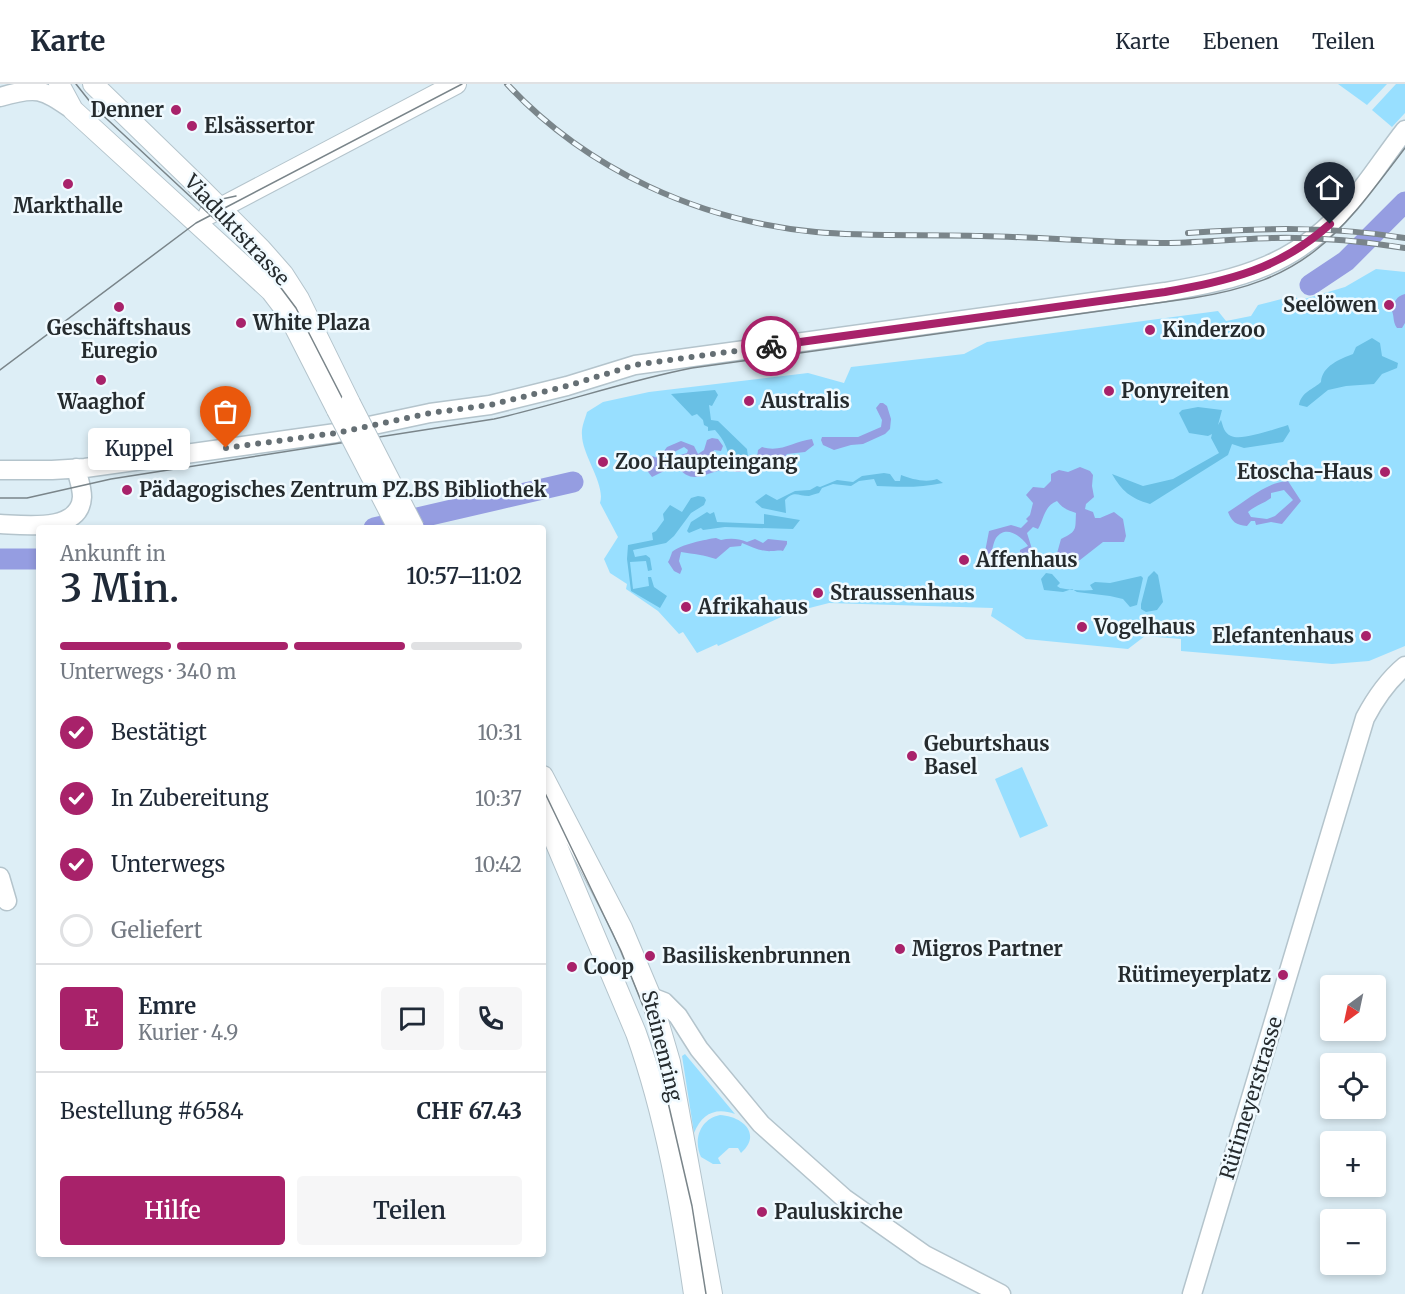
<!DOCTYPE html>
<html lang="de">
<head>
<meta charset="utf-8">
<style>
	:root { --surface:#fff; --page:#f6f6f7; --text:#1f2937; --muted:#747a83; --line:#e0e1e3; --accent:#a8226a }
	body { margin:0; font-family:Merriweather,serif; background:var(--page); color:var(--text); height:100vh; display:flex; flex-direction:column; font-size:22px; white-space:nowrap }
	* { box-sizing:border-box; margin:0 }
	p { font-size:20px; color:var(--muted) }
	.icon { flex:none; width:33px; height:33px; fill:none; stroke:currentColor; stroke-width:2; stroke-linecap:round; stroke-linejoin:round }
	.map { position:relative; flex:1; overflow:hidden }
	.details { position:absolute; left:36px; top:441px; width:510px; height:732px; display:flex; flex-direction:column; background:var(--surface); border-radius:6px; box-shadow:0 3px 9px #0003 }
	.details>* { flex:none }
	.needle { width:39px; rotate:213deg }
	.buttons { position:absolute; left:1320px; top:891px; display:grid; gap:12px }
	.buttons a { display:grid; place-items:center; width:66px; height:66px; border-radius:6px; background:var(--surface); box-shadow:0 3px 9px #0003; font-size:30px }
	.pin { position:absolute; display:grid; place-items:center; width:51px; height:51px; color:#fff; margin:-62px -26px; border-radius:50% 50% 50% 0; rotate:-45deg; box-shadow:0 0 6px #0007 }
	.pin .icon { rotate:45deg }
	.courier { position:absolute; display:grid; place-items:center; width:60px; height:60px; margin:-30px; border:4px solid #a8226a; border-radius:50%; background:#fff; color:#222; box-shadow:0 2px 8px #0007 }
	.bubble { position:absolute; height:42px; border-radius:6px; background:var(--surface); box-shadow:0 3px 9px #0003; font-size:20px; font-weight:600; line-height:42px; text-align:center }
	.overview em { font-style:normal; font-weight:600 }
	.overview div { display:flex; flex-direction:column-reverse }
	.overview { display:flex; align-items:center; justify-content:space-between; height:102px; padding:0 24px }
	h1 { font-size:39px; font-weight:600; line-height:45px }
	.bar { display:grid; grid-template-columns:repeat(4,1fr); gap:9px 6px; align-content:center; height:72px; padding:0 24px }
	.bar i { height:8px; border-radius:4px; background:var(--line) }
	.bar .on { background:var(--accent) }
	.bar p { grid-column:span 4 }
	.line { display:flex; align-items:center; gap:15px; padding:0 24px; border-top:2px solid var(--line) }
	.line div { flex:1 }
	.round { display:grid; place-items:center; flex:none; width:63px; height:63px; border-radius:6px; background:var(--page) }
	ol { padding:0 24px; list-style:none }
	li { display:flex; align-items:center; gap:18px; height:66px }
	li p { margin-inline-start:auto }
	li .icon { padding:6px; border-radius:50%; background:var(--accent); color:#fff; stroke-width:4 }
	li:last-child { color:var(--muted) }
	li i { width:33px; height:33px; border:3px solid var(--line); border-radius:50% }
	.primary-button { display:flex; gap:12px; margin-top:auto; padding:12px 24px }
	.primary-button a { flex:1; height:69px; border-radius:6px; background:var(--accent); color:#fff; font-size:24px; font-weight:600; line-height:69px; text-align:center }
	.primary-button a+a { background:var(--page); color:var(--text) }
	header { display:flex; align-items:center; gap:36px; box-sizing:border-box; height:84px; padding:0 30px; background:var(--surface); border-bottom:2px solid var(--line) }
	header strong { font-size:28px }
	nav { display:flex; gap:33px; margin-inline-start:auto; font-size:21px }
	.map>svg:first-child { display:block }
</style>
</head>
<body>
<header>
<strong>Karte</strong>
<nav><a>Karte</a><a>Ebenen</a><a>Teilen</a></nav>
</header>
<div class="map">
<svg width="1405" height="1210" viewBox="0 0 1405 1210">
	<rect width="100%" height="100%" fill="#ddeef6"/>
	<path fill="#98dfff" d="M1338,0H1387L1367,21Z
		M1396,0H1405V29L1392,43L1372,26Z
		M1376,185L1405,188V562L1369,577L1332,580L1181,567V555L1145,552L1128,565L1026,555L991,532L993,524L829,519L790,529L718,562L717,560L697,569L683,548L679,550L658,527L626,505L627,500L610,489L604,475L618,453L600,419C606,401 582,371 582,351C581,344 585,335 587,328L603,318L649,308L808,289L844,299L851,283L964,270L987,258L1218,227L1226,237L1251,232L1258,221L1293,212L1301,216L1345,203Z
		M1022,683L1048,742L1020,754L995,695Z
		M685,970L735,1030C715,1023 702,1030 694,1049L682,972Z
		M720,1031C741,1032 763,1049 741,1069L738,1064H729L718,1074L721,1080H713L701,1073C693,1056 700,1035 720,1031Z"/>
	<path fill="#69c0e5" d="M1372,254L1380,259L1382,272L1398,279L1397,284L1382,290L1374,300L1346,302L1328,306L1307,323L1299,321C1301,308 1314,305 1321,298C1322,282 1340,275 1353,270L1356,263Z
		M715,306L718,311L712,322L709,321L711,336L718,337L747,365L748,373L736,381L729,377C728,364 724,356 715,346L708,347V343L704,341L703,336L697,330L692,332L671,310Z
		M1198,323L1222,326L1218,341L1221,336C1223,342 1224,349 1231,352C1242,357 1275,345 1288,341L1290,347L1283,358L1244,364L1232,360L1228,371L1150,420C1130,414 1122,407 1112,390L1143,402L1173,395L1219,369L1211,354L1212,350L1208,352L1189,349L1179,329L1182,326Z
		M884,389L890,390L895,397H900L901,391C911,395 926,399 937,395L943,399C920,404 900,403 877,402L874,395L859,397L851,402L833,400L822,404L819,409C815,410 812,411 809,412C798,412 794,406 785,416L786,429L762,424L755,418L766,410L777,416L795,407L810,406L817,402L820,403L837,396L853,398L862,392Z
		M698,412L704,413L706,416L704,421L691,429L674,452L666,459L633,466L635,473L646,471L650,474L652,486L648,487L646,477L630,478L633,505L649,502L648,493H651L654,503L667,512L660,524L631,507L627,475L628,461L653,456L652,449L656,447L664,436L663,430L670,421L682,428L691,414Z
		M707,428L710,430L714,428L717,438L764,440V430L800,436L793,445L725,443L703,446L701,444L689,449L687,447L691,438Z
		M1154,487L1158,491L1163,518L1157,526L1146,528L1141,525V520L1148,493Z
		M1046,489L1052,490L1060,499L1057,502L1060,504C1070,506 1083,507 1093,506L1090,501L1095,498L1110,499L1141,492L1143,494L1137,521L1130,523L1123,515L1110,512L1077,508L1072,505L1063,508L1044,506L1041,495Z"/>
	<path fill="#959de1" fill-rule="evenodd" d="M1405,210V239L1402,244H1397C1392,237 1395,232 1391,225C1395,218 1396,212 1405,210Z
		M880,319H883L887,322L891,335L890,345L885,350L863,360L851,361L834,366L823,361L821,356L822,353H858L881,343L882,336L876,324Z
		M712,354L718,355L723,362L721,367L714,366L713,369L736,381L748,373L749,381L740,388C735,388 731,386 725,386C705,387 693,404 676,381L652,393L642,380L644,374L649,371L664,376L687,369L688,366L684,363L674,368L664,367L667,363L681,357L694,362L698,370L704,366L707,356Z
		M812,355L814,361L805,368L787,370L783,375L759,376L757,374L758,366L762,363C781,369 794,357 812,355Z
		M1080,383L1090,387L1093,391L1092,402L1094,413L1086,420L1085,425L1093,428L1095,434H1100L1114,428L1123,435L1126,452L1124,458H1103L1080,476L1060,478L1056,473L1061,455C1078,447 1075,445 1076,429C1068,426 1063,425 1057,417C1044,422 1044,435 1038,445L1033,443L1027,449L1032,465L1018,482L1013,478L1020,469V466L1028,462C1021,452 1006,440 996,454C993,459 993,466 989,473H984L989,447L1011,441L1021,444L1028,437L1026,435L1030,431L1033,419L1026,411L1033,403L1044,404L1051,397V390L1059,386L1068,388Z
		M1288,397L1301,417L1282,440L1271,438L1256,441L1255,437H1251L1247,442C1236,441 1232,438 1228,428C1246,417 1266,398 1288,397ZM1284,406L1293,416L1275,432L1267,435L1251,433L1248,428C1256,421 1263,420 1271,414V409Z
		M716,454L721,456C729,454 738,454 747,458L755,455L763,459L768,455L787,457V460L783,467C779,466 776,467 772,467C761,468 752,463 742,459L741,462L730,463L716,475C704,471 694,470 681,468L679,477L682,485L680,490L674,487L668,478C669,477 672,469 672,468C679,461 707,455 716,454Z"/>
	<g fill="none" stroke-linecap="round" stroke-linejoin="round">
		<path stroke="#959de1" stroke-width="21" d="M1310,201L1346,177L1405,118
			M374,444L573,398
			M0,475H39"/>
		<defs>
			<path id="secondary" d="M0,13C38,2 42,5 73,26
				M0,386H52L85,384L336,349L430,329L490,321L567,302L635,281L1165,208C1241,195 1297,181 1350,119C1370,96 1386,70 1405,46
				M0,440C24,441 80,449 82,413C82,403 78,393 76,384
				M0,793L7,817
				M651,913L664,918L678,932L699,965L761,1040L844,1114L925,1171L1001,1210
				M1192,1210L1365,634C1375,615 1387,597 1405,582"/>
			<path id="primary" d="M59,0L73,26L271,207L287,228L337,326
				M93,0L194,98L261,165L283,190L299,215L350,319
				M209,130L456,0
				M543,692L622,844L651,913L670,978L712,1210
				M543,729L636,949C666,1033 681,1122 694,1210"/>
		</defs>
		<use href="#secondary" stroke="#b4c4cc" stroke-width="21"/>
		<use href="#primary" stroke="#b4c4cc" stroke-width="22"/>
		<use href="#secondary" stroke="#fff" stroke-width="18"/>
		<use href="#primary" stroke="#fff" stroke-width="20"/>
		<path stroke="#7a858a" stroke-width="1.5" d="M76,0L95,24L263,180L296,224L409,444
			M192,111L213,117L236,112
			M0,286L196,139L462,0
			M0,414H27L111,395L494,335C560,320 625,297 692,284L1193,214C1308,196 1339,151 1405,64
			M543,705L621,867L645,927L658,975L692,1122L706,1210"/>
		<defs>
			<path id="rail" d="M507,0C587,86 700,137 816,148C870,153 926,150 981,152C1044,153 1107,159 1170,159C1204,158 1239,155 1273,154C1318,153 1361,157 1405,164
				M1188,149C1261,144 1332,142 1405,154"/>
		</defs>
		<use href="#rail" stroke="#7a858a" stroke-width="6"/>
		<use href="#rail" stroke="#f0faff" stroke-width="4" stroke-dasharray="11" stroke-linecap="butt"/>
		<defs>
			<path id="primary-bridge" d="M350,319L414,444
				M337,326L398,444"/>
		</defs>
		<use href="#primary-bridge" stroke="#b4c4cc" stroke-width="22" stroke-linecap="butt"/>
		<use href="#primary-bridge" stroke="#fff" stroke-width="20"/>
	</g>
	<g fill="none" stroke-linecap="round" stroke-linejoin="round">
		<path stroke="#656f74" stroke-width="6" stroke-dasharray="0 10.8" d="M226,364L336,349L430,329L490,321L567,302L635,281L771,262"/>
		<path stroke="#a8226a" stroke-width="8" d="M771,262L1165,208C1230,196 1279,186 1330,140"/>
	</g>
	<g fill="#a8226a" stroke="#f0faff" stroke-width="2">
		<circle cx="176" cy="26" r="6"/>
		<circle cx="192" cy="42" r="6"/>
		<circle cx="68" cy="100" r="6"/>
		<circle cx="1389" cy="221" r="6"/>
		<circle cx="119" cy="223" r="6"/>
		<circle cx="241" cy="239" r="6"/>
		<circle cx="1150" cy="246" r="6"/>
		<circle cx="101" cy="296" r="6"/>
		<circle cx="1109" cy="307" r="6"/>
		<circle cx="749" cy="317" r="6"/>
		<circle cx="603" cy="378" r="6"/>
		<circle cx="1385" cy="388" r="6"/>
		<circle cx="127" cy="406" r="6"/>
		<circle cx="964" cy="476" r="6"/>
		<circle cx="818" cy="509" r="6"/>
		<circle cx="686" cy="523" r="6"/>
		<circle cx="1082" cy="543" r="6"/>
		<circle cx="1366" cy="552" r="6"/>
		<circle cx="912" cy="672" r="6"/>
		<circle cx="900" cy="865" r="6"/>
		<circle cx="650" cy="872" r="6"/>
		<circle cx="572" cy="883" r="6"/>
		<circle cx="1283" cy="891" r="6"/>
		<circle cx="762" cy="1128" r="6"/>
	</g>
	<g text-anchor="middle" stroke-width="5" stroke-linejoin="round" paint-order="stroke">
		<g font-size="20" font-weight="bold" fill="#252b2e" stroke="#f0faff" text-anchor="start">
			<text x="164" y="33" text-anchor="end">Denner</text>
			<text x="204" y="49">Elsässertor</text>
			<text x="68" y="129" text-anchor="middle">Markthalle</text>
			<text x="1377" y="228" text-anchor="end">Seelöwen</text>
			<text x="253" y="246">White Plaza</text>
			<text x="119" y="251" text-anchor="middle">Geschäftshaus<tspan x="119" dy="23">Euregio</tspan></text>
			<text x="1162" y="253">Kinderzoo</text>
			<text x="1121" y="314">Ponyreiten</text>
			<text x="761" y="324">Australis</text>
			<text x="101" y="325" text-anchor="middle">Waaghof</text>
			<text x="615" y="385">Zoo Haupteingang</text>
			<text x="1373" y="395" text-anchor="end">Etoscha-Haus</text>
			<text x="139" y="413">Pädagogisches Zentrum PZ.BS Bibliothek</text>
			<text x="976" y="483">Affenhaus</text>
			<text x="830" y="516">Straussenhaus</text>
			<text x="698" y="530">Afrikahaus</text>
			<text x="1094" y="550">Vogelhaus</text>
			<text x="1354" y="559" text-anchor="end">Elefantenhaus</text>
			<text x="924" y="667">Geburtshaus<tspan x="924" dy="23">Basel</tspan></text>
			<text x="912" y="872">Migros Partner</text>
			<text x="662" y="879">Basiliskenbrunnen</text>
			<text x="584" y="890">Coop</text>
			<text x="1271" y="898" text-anchor="end">Rütimeyerplatz</text>
			<text x="774" y="1135">Pauluskirche</text>
		</g>
		<g font-size="20" fill="#252b2e" stroke="#f0faff">
			<text transform="translate(237 146) rotate(47)" y="7">Viaduktstrasse</text>
			<text transform="translate(662 962) rotate(76)" y="7">Steinenring</text>
			<text transform="translate(1251 1014) rotate(-73)" y="7">Rütimeyerstrasse</text>
		</g>
	</g>
</svg>
<div class="buttons">
<a><svg class="needle" viewBox="-14 -14 28 28"><path d="M0-13l5 13h-10z" fill="#e53935"/><path d="M0 13l5-13h-10z" fill="#747a83"/></svg></a>
<a><svg class="icon" aria-label="locate" viewBox="0 0 24 24"><circle cx="12" cy="12" r="6"/><path d="M12 2v4M12 18v4M2 12h4M18 12h4"/></svg></a>
<a>+</a>
<a>−</a>
</div>
<div class="pin" style="left:226px;top:364px;background:#ea580c"><svg class="icon" aria-label="bag" viewBox="0 0 24 24"><path d="M5 8h14l-1 12H6zM9 8a3 3 0 0 1 6 0"/></svg></div>
<div class="pin" style="left:1330px;top:140px;background:#1f2937"><svg class="icon" aria-label="home" viewBox="0 0 24 24"><path d="M3 11l9-7 9 7M6 9v11h12V9"/></svg></div>
<div class="courier" style="left:771px;top:262px"><svg class="icon" aria-label="bike" viewBox="0 0 24 24"><circle cx="6" cy="16" r="4"/><circle cx="18" cy="16" r="4"/><path d="M6 16l4-8h5l3 8M10 8l3 8H6M13 5h3"/></svg></div>
<div class="bubble" style="left:88px;top:344px;width:102px">Kuppel</div>
<section class="details">
<div class="overview"><div><h1>3 Min.</h1><p>Ankunft in</p></div><em>10:57–11:02</em></div>
<div class="bar"><i class="on"></i><i class="on"></i><i class="on"></i><i></i><p>Unterwegs · 340 m</p></div>
<ol>
<li><svg class="icon" aria-label="check" viewBox="0 0 24 24"><path d="M5 12l5 5 9-10"/></svg>Bestätigt<p>10:31</p></li>
<li><svg class="icon" aria-label="check" viewBox="0 0 24 24"><path d="M5 12l5 5 9-10"/></svg>In Zubereitung<p>10:37</p></li>
<li><svg class="icon" aria-label="check" viewBox="0 0 24 24"><path d="M5 12l5 5 9-10"/></svg>Unterwegs<p>10:42</p></li>
<li><i></i>Geliefert</li>
</ol>
<div class="line" style="height:108px"><b class="round" style="background:var(--accent);color:#fff">E</b><div><b>Emre</b><p>Kurier · 4.9</p></div><a class="round"><svg class="icon" aria-label="chat" viewBox="0 0 24 24"><path d="M4 5h16v11H9l-5 4z"/></svg></a><a class="round"><svg class="icon" aria-label="phone" viewBox="0 0 24 24"><path d="M5 4h4l2 5-3 2q2 4 5 5l2-3 5 2v4C11 20 4 13 5 4z"/></svg></a></div>
<div class="line" style="height:78px"><div>Bestellung #6584</div><b>CHF 67.43</b></div>
<div class="primary-button"><a>Hilfe</a><a>Teilen</a></div>
</section>
</div>
</body>
</html>
